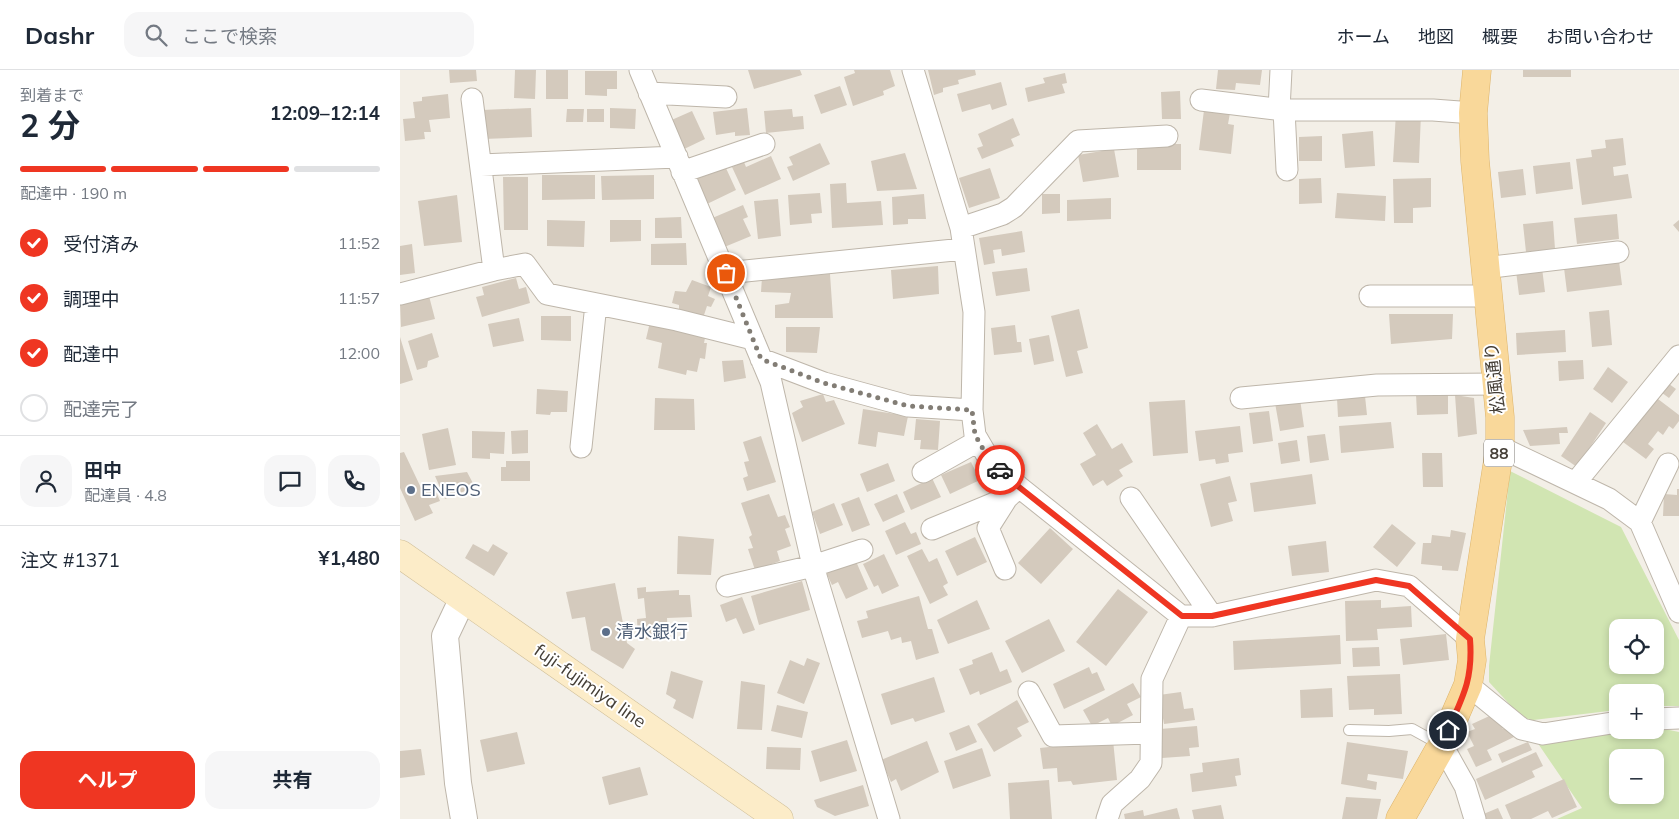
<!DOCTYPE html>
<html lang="ja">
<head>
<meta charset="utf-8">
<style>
	:root { --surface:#fff; --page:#f6f6f7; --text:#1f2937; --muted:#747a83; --line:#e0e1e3; --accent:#ef3622 }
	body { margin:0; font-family:Mulish,"Noto Sans JP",sans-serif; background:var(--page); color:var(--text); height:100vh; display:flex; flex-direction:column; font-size:19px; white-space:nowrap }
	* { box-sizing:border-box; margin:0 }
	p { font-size:16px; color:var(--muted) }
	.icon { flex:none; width:28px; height:28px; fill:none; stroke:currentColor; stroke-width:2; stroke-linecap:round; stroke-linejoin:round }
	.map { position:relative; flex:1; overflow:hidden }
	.side { display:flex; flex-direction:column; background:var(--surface); width:400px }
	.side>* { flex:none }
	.fabs { position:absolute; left:1209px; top:549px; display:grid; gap:10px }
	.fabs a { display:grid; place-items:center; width:55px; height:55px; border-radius:10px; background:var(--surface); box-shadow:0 2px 8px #0003; font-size:25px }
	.pin { position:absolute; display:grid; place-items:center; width:42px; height:42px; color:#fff; margin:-21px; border:2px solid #fff; border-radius:50%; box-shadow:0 1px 5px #0007 }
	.courier { position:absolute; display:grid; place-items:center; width:50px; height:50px; margin:-25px; border:4px solid #ef3622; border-radius:50%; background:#fff; color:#222; box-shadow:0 1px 6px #0007 }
	.summary em { font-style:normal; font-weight:700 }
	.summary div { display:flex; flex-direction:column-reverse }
	.summary { display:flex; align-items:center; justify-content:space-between; height:85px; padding:0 20px }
	h1 { font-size:32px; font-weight:700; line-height:38px }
	.bar { display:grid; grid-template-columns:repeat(4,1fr); gap:8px 5px; align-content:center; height:60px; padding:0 20px }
	.bar i { height:6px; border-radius:4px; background:var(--line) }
	.bar .active { background:var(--accent) }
	.bar p { grid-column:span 4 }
	.line { display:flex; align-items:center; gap:12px; padding:0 20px; border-top:1px solid var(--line) }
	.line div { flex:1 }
	.round { display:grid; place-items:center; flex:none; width:52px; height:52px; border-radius:15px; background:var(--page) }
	ol { padding:0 20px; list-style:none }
	li { display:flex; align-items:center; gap:15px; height:55px }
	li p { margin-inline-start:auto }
	li .icon { padding:5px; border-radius:50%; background:var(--accent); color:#fff; stroke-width:4 }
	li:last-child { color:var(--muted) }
	li i { width:28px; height:28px; border:2px solid var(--line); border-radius:50% }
	.cta { display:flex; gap:10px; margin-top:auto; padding:10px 20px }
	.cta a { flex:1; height:58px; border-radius:15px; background:var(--accent); color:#fff; font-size:20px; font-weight:700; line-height:58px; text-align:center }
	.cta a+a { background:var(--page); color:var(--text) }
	header { display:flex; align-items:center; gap:30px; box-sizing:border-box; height:70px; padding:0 25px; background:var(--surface); border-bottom:1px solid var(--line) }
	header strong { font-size:24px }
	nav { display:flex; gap:28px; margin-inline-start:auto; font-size:18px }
	.search { width:350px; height:45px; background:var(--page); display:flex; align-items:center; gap:12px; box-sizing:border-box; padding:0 18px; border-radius:15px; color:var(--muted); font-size:19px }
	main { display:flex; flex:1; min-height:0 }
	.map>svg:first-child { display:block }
</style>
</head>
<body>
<header>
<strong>Dashr</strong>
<div class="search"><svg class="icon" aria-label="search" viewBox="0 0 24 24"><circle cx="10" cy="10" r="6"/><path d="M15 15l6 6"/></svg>ここで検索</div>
<nav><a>ホーム</a><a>地図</a><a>概要</a><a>お問い合わせ</a></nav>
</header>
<main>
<section class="side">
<div class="summary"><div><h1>2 分</h1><p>到着まで</p></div><em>12:09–12:14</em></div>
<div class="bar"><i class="active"></i><i class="active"></i><i class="active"></i><i></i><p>配達中 · 190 m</p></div>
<ol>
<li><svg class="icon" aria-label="check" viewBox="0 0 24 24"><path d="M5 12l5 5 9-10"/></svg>受付済み<p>11:52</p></li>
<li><svg class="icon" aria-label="check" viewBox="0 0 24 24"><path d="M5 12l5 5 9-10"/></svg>調理中<p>11:57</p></li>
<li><svg class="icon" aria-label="check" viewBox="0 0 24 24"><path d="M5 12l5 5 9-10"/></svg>配達中<p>12:00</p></li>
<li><i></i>配達完了</li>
</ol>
<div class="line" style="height:90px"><a class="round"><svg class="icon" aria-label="person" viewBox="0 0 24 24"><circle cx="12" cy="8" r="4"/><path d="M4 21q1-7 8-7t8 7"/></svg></a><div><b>田中</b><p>配達員 · 4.8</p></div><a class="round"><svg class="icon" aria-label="chat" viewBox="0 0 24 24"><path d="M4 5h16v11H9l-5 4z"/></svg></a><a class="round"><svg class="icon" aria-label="phone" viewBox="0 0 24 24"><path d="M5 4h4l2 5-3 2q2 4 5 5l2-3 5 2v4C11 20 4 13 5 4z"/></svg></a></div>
<div class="line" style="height:65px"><div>注文 #1371</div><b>¥1,480</b></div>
<div class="cta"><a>ヘルプ</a><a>共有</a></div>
</section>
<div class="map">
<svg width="1279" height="749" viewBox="0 0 1279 749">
	<rect width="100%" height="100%" fill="#f3efe7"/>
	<path fill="#d1e5b2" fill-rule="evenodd" d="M1110,401L1221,457L1279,570V636H1255V622H1218L1217,640L1125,651L1089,612V596ZM1218,558H1255V595H1218Z
		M1255,657L1279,662V749H1157L1182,738L1139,675L1225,660H1255ZM1218,688H1255V725H1218Z"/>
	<path fill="#d4cabd" d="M49,0H76L77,11L50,13Z
		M115,0H136L135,29L114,28Z
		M146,0H168V29H146Z
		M348,0H400L402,5L354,19Z
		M454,0H490L495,16L483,21L484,25L453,36L444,7L455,3Z
		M528,0H575L576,5L558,10L559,14L543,18V22L534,25Z
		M818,0H862L860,15L836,13L835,20L816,19Z
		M1123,0H1171V7H1123Z
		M185,1H217V19H207V26L185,25Z
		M665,3L667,13L662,14L665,23L628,32L625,18L645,13L643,8Z
		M601,12L607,35L592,40L590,34L562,42L557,24Z
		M440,16L447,35L421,44L414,25Z
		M780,21L781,49H762L761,22Z
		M48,24L50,48L29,50L31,62H24L25,69L5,71L3,49L15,48L13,32L22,31V27Z
		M131,38L132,67L83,69L82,40Z
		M210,38L236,39L235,59L210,58Z
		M347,38L350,65L335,66V62L316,65L313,42Z
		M167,39H184L183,52H166Z
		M187,39H204V52H187Z
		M392,39L393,47L403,46L404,59L366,63L364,41Z
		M804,40L830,43L828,54L834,55L831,84L799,80Z
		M292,41L305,69L280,81L267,52Z
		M996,43H1021L1019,93L993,92Z
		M613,48L620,65L611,69L614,76L582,89L577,78L583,76L578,64Z
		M973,61L975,96L945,98L942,64Z
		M922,66V91H899V67Z
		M1223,68L1226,95L1213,97L1214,106L1228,104L1232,128L1182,135L1176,89L1192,87L1191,80L1206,78L1205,70Z
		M420,73L430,94L393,111L387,97L393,95L389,87Z
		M737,74H781V100H737Z
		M714,79L719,107L683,112L678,85Z
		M505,83L517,119L477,121L471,91Z
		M371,86L381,109L345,125L332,97L344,92L346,97Z
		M1170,92L1173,119L1136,124L1133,96Z
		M325,96L336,120L307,134L296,109Z
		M590,98L600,128L569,138L559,108Z
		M1123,99L1126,125L1101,128L1098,102Z
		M142,105H195V129L142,130Z
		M254,105V129L202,130L201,106Z
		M103,107H128V160H104Z
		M921,108L922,133L899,134V109Z
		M1031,108V137L1013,138V153H994L993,109Z
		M446,113L447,133L481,131L483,155L432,158L430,114Z
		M420,123L422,143L411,144L412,153L390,155L388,125Z
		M937,123L986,126L985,151L935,148Z
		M524,124L526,149H508V154L493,155L492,127Z
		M642,124H660V143L642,144Z
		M57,125L62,172L24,176L18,131Z
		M711,128V149L667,151V130Z
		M378,129L381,166L358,169L354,131Z
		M343,135L348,147L343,149L351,166L322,178L310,149Z
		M1217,144L1219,169L1177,174L1174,148Z
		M281,147L282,168H255V148Z
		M147,150L185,151L184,177L147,176Z
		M210,150H241V171L210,172Z
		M1279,150V162L1273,155Z
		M1153,151L1155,179L1126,182L1123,154Z
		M622,161L625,182L602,186L601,179L593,180L595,193L584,195L579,168Z
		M286,173L287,195H251V174Z
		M12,174L15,203L0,205V176Z
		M1219,191L1222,215L1167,222L1164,198Z
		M538,196L539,224L493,229L491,200Z
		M627,198L630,221L596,226L592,202Z
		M1142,198L1145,222L1119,225L1116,201Z
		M430,204L433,248H375V235L389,233L391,223L361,222L362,207Z
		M116,208L119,219L126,217L130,233L82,247L76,227L84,225L82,217Z
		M292,210L311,217L308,226L315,229L311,237L307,236L303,248L279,243V235L272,233L275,221L286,222Z
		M29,226L35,249L1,257L0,233Z
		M679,239L688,278L677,281L683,303L666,307L651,246Z
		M1209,240L1212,275L1192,277L1189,242Z
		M989,244H1053L1052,269L991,274Z
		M141,246H171V271L141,270Z
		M119,248L124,271L93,277L88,254Z
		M250,252L305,268L304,273H307L305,289L300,288L297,302L287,300L286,305L258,298L262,273L246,269Z
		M615,255L617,272H621L622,282L594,285L591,258Z
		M386,257H420L417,283L386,282Z
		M1165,260L1166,282L1117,285L1116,263Z
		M32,263L39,287L28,291L27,297L17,300L8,271Z
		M649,265L654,291L634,295L629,269Z
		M0,267L13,310L0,314Z
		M343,290L346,308L324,312L322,291Z
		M1183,290L1184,309L1159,311L1158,291Z
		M1208,297L1228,312L1212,333L1193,319Z
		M1265,311L1276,319L1269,328L1258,320Z
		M137,319L168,321L167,342H151L150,345L136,344Z
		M1048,323V344L1017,345L1016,324Z
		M423,324L426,332L434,330L445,354L402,372L392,343L403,337L400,331Z
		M1055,325L1074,328L1077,364L1058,367Z
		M965,326L967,345L938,347L937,328Z
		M1254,326L1279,345V351L1273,359L1269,356L1263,365L1258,361L1248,374L1254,379L1246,389L1223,372L1241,348Z
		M255,328L294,329L295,360H254Z
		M900,329L904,357L880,361L875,333Z
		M785,330L788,383L753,386L749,332Z
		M463,339L508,346L504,366L478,362L476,377L458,374Z
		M869,341L873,371L853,374L849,343Z
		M1190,342L1206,353L1177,397L1161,386Z
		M516,349L540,351L538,380L520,379L521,370H514Z
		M991,352L994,378L941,383L939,356Z
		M697,354L712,379L722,373L733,392L719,400L723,406L707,416L703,410L693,416L680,394L696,385L683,363Z
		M840,356L843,382L828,384L829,392L816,394L815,389L799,391L795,361Z
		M1167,357L1168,363H1159L1160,374L1130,376L1123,360Z
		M48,358L56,395L29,400L22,364Z
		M128,360V383L112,384L111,361Z
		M72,361L105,362L104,384L90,383V389L72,388Z
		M925,364L929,390L910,393L907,366Z
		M361,366L376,412L347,421L343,408L348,406L344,392L349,391L343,372Z
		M897,370L900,391L881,394L878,373Z
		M4,382L23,422L34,417L40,431L29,435L33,443L15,451L0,418V383Z
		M1022,383H1042L1043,417H1023Z
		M106,391H130V411H101V397H106Z
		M571,392L580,410L550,424L541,405Z
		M488,393L495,411L467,422L460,404Z
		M67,402L75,417L45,429L35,406Z
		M912,404L916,434L854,442L850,413Z
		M830,406L837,431L828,433L833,451L811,457L800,414Z
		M532,408L541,427L511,440L503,422Z
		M1277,419H1279V446H1263L1264,424L1277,425Z
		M369,424L378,447L385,445L390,457L385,459L391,476L377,481L380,491L355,500L348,479L353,478L349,467L352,465L341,433Z
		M497,424L505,442L483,452L474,434Z
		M459,427L470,455L452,462L441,434Z
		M434,433L443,455L420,464L412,442Z
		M505,452L511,464L516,462L521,474L496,485L485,461Z
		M992,454L1016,473L997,497L973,477Z
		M650,458L673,479L641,514L618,493Z
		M1051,460L1066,463L1058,501L1042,500V496L1021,494L1023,473H1031L1032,465L1050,467Z
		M278,466L314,469L311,505L277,504Z
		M575,467L587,492L557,506L545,481Z
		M926,471L929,502L892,506L888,476Z
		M73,474L88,482L93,474L108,483L94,506L65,488Z
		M522,479L529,492L537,488L548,513L543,516L548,525L530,534L507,486Z
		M484,484L499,516L482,524L478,515L474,517L463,494Z
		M455,489L468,519L446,529L438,512L432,515L426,502Z
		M402,511L410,540L359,555L351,526Z
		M215,513L227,573L235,579L223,599L191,580L185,547L172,549L166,522Z
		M246,517V522L279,520V525H290L292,547L267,548L268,568L238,570L237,549L246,548L244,528L238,529L237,518Z
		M718,519L748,542L706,596L676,572Z
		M519,526L528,559H532L539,583L516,590L511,571L502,573L501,567L491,570L488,561L462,568L457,551L468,548L466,541Z
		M342,527L355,560L343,564L336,548L326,552L320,535Z
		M577,530L590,559L548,574L537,550Z
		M981,530V538L1011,536L1012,557L977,559L978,570L946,571L945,531Z
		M649,549L665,581L622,603L605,571Z
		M1046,564L1049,590L1003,595L1000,569Z
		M940,565L941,594L834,600L833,571Z
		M979,577L980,596L953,597L952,578Z
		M592,582L600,602L607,599L612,612L580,625L579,621L570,625L559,599L573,594L572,590Z
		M407,588L420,593L404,634L377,623L390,590L404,596Z
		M689,597L692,604L697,602L705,620L664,639L653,614Z
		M271,601L303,611L293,649L273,638L276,630L266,624Z
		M1000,604L1002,644L974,645V639L949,640L947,606Z
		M534,607L545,642L515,652L513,648L491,655L481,624Z
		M341,611L365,615L362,660L337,659Z
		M733,613L741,627L727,634L733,645L712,656L708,648L692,656L683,640Z
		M932,618L933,647L901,648L900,620Z
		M781,622L784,639L793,638L795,650L764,654L759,625Z
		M617,630L629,652L617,658L622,666L594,682L577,654Z
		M377,635L408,642L402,668L371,661Z
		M1096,643L1103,659L1109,656L1114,667L1087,680L1092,690L1076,697L1067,679L1074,676L1067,662L1075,659L1072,654Z
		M569,655L577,672L556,681L549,663Z
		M797,656L799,677L789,678L790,686L762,688L760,659Z
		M117,662L125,694L87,702L80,670Z
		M447,670L457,701L420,712L411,681Z
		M713,670L717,710L673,715L671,711L658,712L657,698L643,699L640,678Z
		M527,671L539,702L501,721L496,709L491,712L481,690Z
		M947,672L1008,681L1003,709L968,704L967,710L977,712L976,720L941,714Z
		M1128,672L1132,680L1102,693L1098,684Z
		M367,677L401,678L400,700L366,699Z
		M582,678L591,706L553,719L544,691Z
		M21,679L25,705L0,708V681Z
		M1136,682L1143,696L1132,701L1135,707L1085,730L1076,709Z
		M839,688L841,705L835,706L837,716L792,722L790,704L803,702L802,693Z
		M240,697L248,725L209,735L202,707Z
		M1164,709L1177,737L1152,748L1148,741L1131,749H1111L1105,735Z
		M649,710L652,749H610L608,713Z
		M463,715L469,736L435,746L417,737L414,730Z
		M946,727L981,729L977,749H942Z
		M821,735L824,749H794L792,740Z
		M777,738L780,749H725L724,744L743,740L744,746Z
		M1098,738L1103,749H1083L1081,745Z"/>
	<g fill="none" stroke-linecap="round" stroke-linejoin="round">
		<defs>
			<path id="service" d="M949,660L989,661L1012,659L1041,675"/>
			<path id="minor" d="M240,0L371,312L413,496L489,749
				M513,0L561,158L574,242L572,340L575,365L589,389L619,417L781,546H812L976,510L1009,516L1070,569
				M249,23L326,27
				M72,29L94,200
				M801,30L884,40H1033L1073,43
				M879,40L881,0
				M884,40L887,100
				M81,95L277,87
				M282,102L364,74
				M561,158L603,144L614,137L678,71L767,66
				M1084,198L1218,182
				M326,203L564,179
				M0,224L94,200L125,194L147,224L277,250L353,269
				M970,226H1087
				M361,289L424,313L508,336L572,340
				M841,328L977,315L1096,314
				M181,377L196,234
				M1100,377L1209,429L1240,452L1279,542
				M523,402L578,371
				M1176,412L1279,286
				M731,428L812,546
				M1240,452L1268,394
				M532,459L607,428
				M605,499L588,458L607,428L619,417
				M327,516L413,496L462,480
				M1068,615L1122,659L1143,664L1218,652
				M629,622L653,666L750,663
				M1255,649L1279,648
				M1042,675L1065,716L1075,749
				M707,749L712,734L740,709L751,693L752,609L781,546"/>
			<path id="tertiary" d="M63,528L45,566L58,713L64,749"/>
			<path id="secondary" d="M0,484L379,749"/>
			<path id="primary" d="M1000,749L1042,675L1068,615L1072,590L1070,569L1100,377V347L1075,91L1073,43L1077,0"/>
		</defs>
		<use href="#service" stroke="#beb6aa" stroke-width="12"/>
		<use href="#minor" stroke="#beb6aa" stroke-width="23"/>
		<use href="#tertiary" stroke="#beb6aa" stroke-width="28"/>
		<use href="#secondary" stroke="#d0bf99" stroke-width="29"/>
		<use href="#primary" stroke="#ddb46b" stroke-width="29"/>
		<use href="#service" stroke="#fff" stroke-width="10"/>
		<use href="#minor" stroke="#fff" stroke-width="21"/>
		<use href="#tertiary" stroke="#fff" stroke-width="26"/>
		<use href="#secondary" stroke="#fcecc8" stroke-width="28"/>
		<use href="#primary" stroke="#f9d89a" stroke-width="28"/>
	</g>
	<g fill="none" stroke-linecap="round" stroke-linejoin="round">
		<path stroke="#827d75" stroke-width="5" stroke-dasharray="0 9" d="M326,203L361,289L424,313L508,336L572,340L575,365L589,389L600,400"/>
		<path stroke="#ef3622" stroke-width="6" d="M600,400L619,417L782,546H812L976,510L1009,516L1070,569C1073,608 1064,625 1048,660"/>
	</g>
	<g fill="#5c6f8a" stroke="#fff" stroke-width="2">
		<circle cx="11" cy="420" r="5"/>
		<circle cx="206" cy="562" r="5"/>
	</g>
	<g text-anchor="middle" stroke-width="4" stroke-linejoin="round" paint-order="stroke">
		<rect fill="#fff" stroke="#7d7973" stroke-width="1" x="1084" y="369.5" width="30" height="27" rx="4"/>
		<g font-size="16" font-weight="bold" fill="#453f37">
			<text x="1099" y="389">88</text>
		</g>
		<g font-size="18" fill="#453f37" stroke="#fff">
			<text transform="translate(1095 308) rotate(-96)" y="6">松風通り</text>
			<text transform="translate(190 616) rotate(35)" y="6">fuji-fujimiya line</text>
		</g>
		<g font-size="18" fill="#4e5e75" stroke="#fff" text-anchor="start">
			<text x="21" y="426">ENEOS</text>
			<text x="216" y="568">清水銀行</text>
		</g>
	</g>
</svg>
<div class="fabs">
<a><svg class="icon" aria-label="locate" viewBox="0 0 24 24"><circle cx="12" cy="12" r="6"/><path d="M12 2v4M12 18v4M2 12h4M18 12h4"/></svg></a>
<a>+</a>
<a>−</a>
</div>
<div class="pin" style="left:326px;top:203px;background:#ea580c"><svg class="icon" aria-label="bag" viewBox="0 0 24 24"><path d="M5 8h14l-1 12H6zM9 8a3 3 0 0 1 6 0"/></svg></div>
<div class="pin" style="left:1048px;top:660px;background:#1f2937"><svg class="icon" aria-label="home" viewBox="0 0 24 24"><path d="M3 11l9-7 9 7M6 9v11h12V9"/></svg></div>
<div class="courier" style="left:600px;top:400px"><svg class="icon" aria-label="car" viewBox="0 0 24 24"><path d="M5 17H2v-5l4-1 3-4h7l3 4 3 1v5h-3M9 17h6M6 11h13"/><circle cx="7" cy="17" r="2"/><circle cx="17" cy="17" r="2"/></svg></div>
</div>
</main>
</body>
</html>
